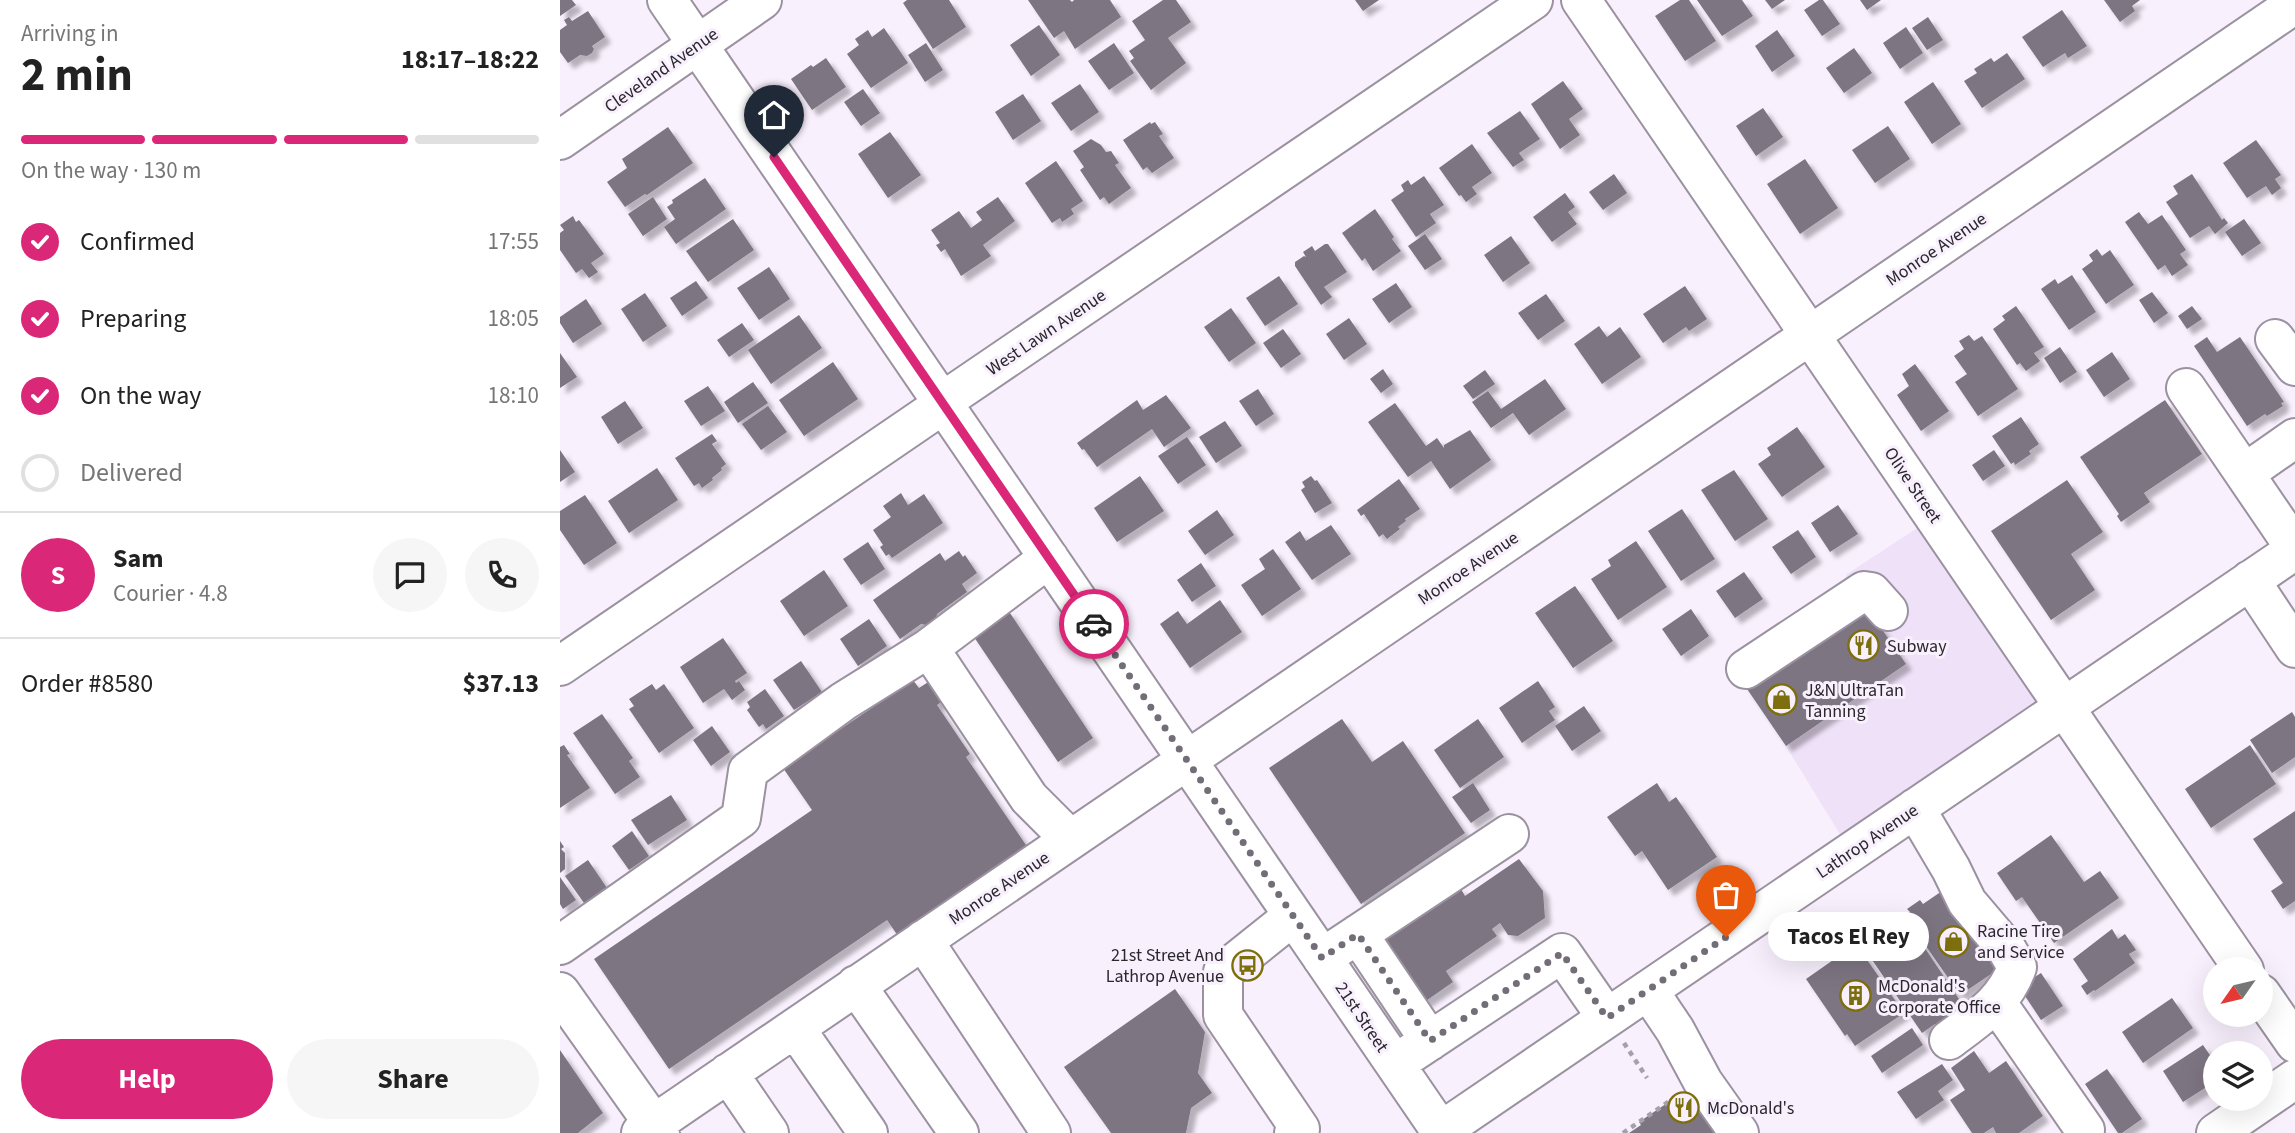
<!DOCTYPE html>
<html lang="en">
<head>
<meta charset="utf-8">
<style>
	:root { --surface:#fff; --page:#f6f6f6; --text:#222; --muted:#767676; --line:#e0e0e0; --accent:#db2777 }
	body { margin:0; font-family:"Source Sans 3",sans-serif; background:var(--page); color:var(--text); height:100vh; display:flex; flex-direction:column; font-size:26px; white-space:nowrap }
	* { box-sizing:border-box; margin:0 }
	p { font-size:23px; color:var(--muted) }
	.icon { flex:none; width:38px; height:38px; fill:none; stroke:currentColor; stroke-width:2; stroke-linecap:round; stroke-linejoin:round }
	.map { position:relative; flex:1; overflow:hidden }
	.side { display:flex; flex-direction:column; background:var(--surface); width:560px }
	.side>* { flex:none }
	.needle { width:46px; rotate:236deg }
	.fabs { position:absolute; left:1643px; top:957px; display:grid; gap:14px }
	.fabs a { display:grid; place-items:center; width:70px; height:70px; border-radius:50%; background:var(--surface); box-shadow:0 7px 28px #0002; font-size:35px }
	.pin { position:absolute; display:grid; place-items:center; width:60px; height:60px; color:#fff; margin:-72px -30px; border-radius:50% 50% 50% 0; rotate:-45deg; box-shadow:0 0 7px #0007 }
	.pin .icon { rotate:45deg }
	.courier { position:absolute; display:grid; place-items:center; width:70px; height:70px; margin:-35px; border:5px solid #db2777; border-radius:50%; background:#fff; color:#222; box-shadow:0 2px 9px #0007 }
	.bubble { position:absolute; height:49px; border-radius:24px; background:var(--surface); box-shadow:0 7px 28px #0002; font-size:23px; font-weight:700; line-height:49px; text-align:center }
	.overview em { font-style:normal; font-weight:700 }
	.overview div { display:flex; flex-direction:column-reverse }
	.overview { display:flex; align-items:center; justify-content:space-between; height:119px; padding:0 21px }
	h1 { font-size:46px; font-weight:700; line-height:52px }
	.bar { display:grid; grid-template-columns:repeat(4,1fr); gap:10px 7px; align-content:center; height:84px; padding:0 21px }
	.bar i { height:9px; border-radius:5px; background:var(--line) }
	.bar .on { background:var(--accent) }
	.bar p { grid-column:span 4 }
	.line { display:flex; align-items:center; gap:18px; padding:0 21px; border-top:2px solid var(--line) }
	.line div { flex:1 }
	.round { display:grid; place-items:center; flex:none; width:74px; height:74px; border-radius:37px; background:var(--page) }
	ol { padding:0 21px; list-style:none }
	li { display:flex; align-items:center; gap:21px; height:77px }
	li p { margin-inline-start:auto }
	li .icon { padding:7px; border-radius:50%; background:var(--accent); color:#fff; stroke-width:4 }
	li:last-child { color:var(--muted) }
	li i { width:38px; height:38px; border:4px solid var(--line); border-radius:50% }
	.action { display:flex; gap:14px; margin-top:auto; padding:14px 21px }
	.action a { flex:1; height:80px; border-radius:42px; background:var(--accent); color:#fff; font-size:28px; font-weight:700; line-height:80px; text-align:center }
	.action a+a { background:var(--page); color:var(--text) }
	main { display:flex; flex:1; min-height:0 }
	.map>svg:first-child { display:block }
</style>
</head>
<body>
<main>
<section class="side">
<div class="overview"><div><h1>2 min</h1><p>Arriving in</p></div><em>18:17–18:22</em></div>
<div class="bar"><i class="on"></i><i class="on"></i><i class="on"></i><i></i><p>On the way · 130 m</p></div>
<ol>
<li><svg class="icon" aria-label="check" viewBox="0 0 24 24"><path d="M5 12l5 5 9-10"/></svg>Confirmed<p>17:55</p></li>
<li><svg class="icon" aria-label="check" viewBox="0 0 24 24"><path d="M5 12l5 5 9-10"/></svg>Preparing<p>18:05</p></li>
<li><svg class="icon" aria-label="check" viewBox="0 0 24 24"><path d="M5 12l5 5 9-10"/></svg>On the way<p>18:10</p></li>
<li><i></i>Delivered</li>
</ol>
<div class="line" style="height:126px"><b class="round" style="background:var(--accent);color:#fff">S</b><div><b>Sam</b><p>Courier · 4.8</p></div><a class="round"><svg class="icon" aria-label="chat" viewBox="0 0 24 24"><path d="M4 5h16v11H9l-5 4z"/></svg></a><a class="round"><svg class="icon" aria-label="phone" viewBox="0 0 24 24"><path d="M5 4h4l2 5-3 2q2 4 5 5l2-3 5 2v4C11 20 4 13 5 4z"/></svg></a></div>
<div class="line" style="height:91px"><div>Order #8580</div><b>$37.13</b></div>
<div class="action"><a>Help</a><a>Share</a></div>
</section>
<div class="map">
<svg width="1735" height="1133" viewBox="0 0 1735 1133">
	<defs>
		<filter id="shadow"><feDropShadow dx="6" dy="6" stdDeviation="2" flood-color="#0004"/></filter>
	</defs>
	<rect width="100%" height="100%" fill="#f8f0fd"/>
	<path fill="#efe1f8" d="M1374,517L1505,706L1291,852L1224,743L1183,682L1278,594L1287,574Z"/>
	<path fill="#7e7583" filter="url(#shadow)" d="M0,0H12L16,5L0,16Z
		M347,0H389L406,27L373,49L343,3Z
		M468,0H510L512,2L514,0H550L561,17L515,49L504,31L494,38Z
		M603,0H616L631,22L608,38L626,63L591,90L570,61L574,58L569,51L585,40L572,21Z
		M795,0H819L803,11Z
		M1120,0H1129L1156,41L1125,61L1095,16Z
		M1137,0H1182L1193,16L1162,36Z
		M1205,0H1225L1212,9Z
		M1259,0H1263L1280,24L1262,36L1244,10Z
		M1300,0H1321L1307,10Z
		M1544,0H1580L1572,6L1575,11L1560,22Z
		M1502,10L1527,46L1508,58L1505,53L1483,67L1462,37Z
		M28,11L45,37L32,46L34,49L32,53L27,56L20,55L8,63L0,52V30L7,25L4,20L9,17L12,21Z
		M1368,17L1383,40L1367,50L1352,28Z
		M479,25L500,55L471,76L450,45Z
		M1346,27L1363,53L1340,69L1323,43Z
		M324,28L348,63L311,88L287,54L299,45L295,39L308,30L312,37Z
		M1217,30L1235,56L1212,72L1195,46Z
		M366,43L383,70L365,82L348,55Z
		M554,43L574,73L549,90L528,61Z
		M1294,48L1312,73L1284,93L1266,68Z
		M1447,53L1465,79L1422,108L1404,81L1417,73L1414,69L1431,58L1434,62Z
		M266,58L286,87L252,110L231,79L251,65L253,67Z
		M1003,81L1023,109L1009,119L1020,135L1000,149L971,104Z
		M1373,82L1401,124L1372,144L1344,102Z
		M520,84L539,112L511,131L491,103Z
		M303,89L320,113L301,126L284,102Z
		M463,94L481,121L453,140L435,112Z
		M1203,108L1223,137L1196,156L1176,126Z
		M960,111L980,139L959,153L964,160L953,167L927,133Z
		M590,122L591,124L595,122L603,134L599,136L614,158L592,173L587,167L583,170L563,140Z
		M1328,126L1350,159L1315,183L1292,150Z
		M108,127L133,163L87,195L85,194L65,207L47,182L67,168L62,159Z
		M330,132L361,175L328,198L298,154Z
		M531,139L541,145L546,152L551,151L559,163L555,165L571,188L549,204L544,197L540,200L520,170L524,167L513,151Z
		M1696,140L1721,175L1715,179L1721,188L1712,195L1706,186L1687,198L1663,163Z
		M912,144L932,173L912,187L917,194L906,202L901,195L899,196L879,168Z
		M1245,159L1278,208L1240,234L1207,184Z
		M496,161L523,201L511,209L514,214L502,222L500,218L492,223L465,183Z
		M1054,174L1067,193L1043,210L1029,192Z
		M1632,174L1662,220L1664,218L1668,223L1655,234L1649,226L1630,238L1606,202L1618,194L1613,186Z
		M864,176L884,205L870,214L876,223L856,237L831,200L844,191L841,185L848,180L851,185Z
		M145,178L166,209L116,244L104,227L115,219L107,207L113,203L112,200Z
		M1005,193L1015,207L1008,212L1017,224L992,242L973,217Z
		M93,197L107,219L83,236L68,214Z
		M438,197L455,221L423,245L431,256L401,276L385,249L381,252L376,245L380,243L371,230L399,211L411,228L422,220L416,212Z
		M815,209L834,237L832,239L841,251L813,271L805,258L802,261L782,233Z
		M1579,212L1588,224L1602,215L1626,250L1620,254L1628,265L1612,276L1605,265L1598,270L1565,222Z
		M13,216L16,222L19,220L44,254L31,263L38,272L29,278L22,269L16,273L0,250V233L4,230L0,225Z
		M173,219L194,250L148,282L126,251Z
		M1684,219L1701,243L1682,256L1665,232Z
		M865,234L882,259L865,270L848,246Z
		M951,236L970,263L943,282L924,255Z
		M765,244H768L787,272L764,287L772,297L761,305L735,266V262L744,256L746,257L743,252L752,246L755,251Z
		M1537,249L1542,256L1550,250L1574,285L1546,304L1522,269L1533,261L1529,255Z
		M209,267L230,299L199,320L177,288Z
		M1512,275L1536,312L1509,330L1481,289L1495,279L1498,284Z
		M719,276L738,304L705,326L686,298Z
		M136,281L148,298L122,316L110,298Z
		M836,283L852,307L829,323L812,299Z
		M1125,286L1147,319L1129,331L1126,327L1103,343L1083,314Z
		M1592,292L1608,313L1594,323L1579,300Z
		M85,293L107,326L83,342L61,309Z
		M986,294L1005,321L978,340L958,313Z
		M26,299L42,324L13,343L0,323V317Z
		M1456,306L1484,347L1474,353L1480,361L1466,371L1460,363L1457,365L1433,329L1445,320L1442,316Z
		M1632,306L1642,319L1627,329L1618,316Z
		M671,308L696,343L669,362L644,327Z
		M239,315L262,348L211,384L188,350Z
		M789,318L807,344L784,360L766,334Z
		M182,323L194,340L169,357L157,340Z
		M1039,326L1047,337L1060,327L1081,357L1042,384L1014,344Z
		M723,329L741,354L721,368L703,343Z
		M1409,335L1414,341L1422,336L1458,389L1418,416L1395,382L1407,374L1394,356L1404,349L1399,341Z
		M1647,337L1657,352L1680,337L1724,402L1721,403L1723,406L1707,416L1705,414L1687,426L1634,346Z
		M1500,347L1517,372L1500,383L1484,358Z
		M1552,352L1570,379L1544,397L1526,370Z
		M0,353L17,377L0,388Z
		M273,362L298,399L244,436L219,400Z
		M1355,364L1389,411L1361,431L1337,395L1349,386L1342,374Z
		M823,369L833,384L821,393L810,379Z
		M925,370L935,384L913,399L903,386Z
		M985,379L1006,409L969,435L953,413L931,428L912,402L928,391L941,409Z
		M193,382L208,403L178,423L164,402Z
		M148,386L165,411L141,426L124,401Z
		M698,389L714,414L696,426L679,401Z
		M606,395L631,428L604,447L592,429L537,467L524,449L522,450L517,443L577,400L583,410Z
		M1605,400L1642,454L1584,493L1590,502L1561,522L1557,516L1559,514L1520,457Z
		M65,401L83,428L58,444L41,417Z
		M835,403L866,446L877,438L884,448V445L910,430L931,460L890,489L871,461L848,477L808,422Z
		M208,406L227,432L201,450L182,424Z
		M1461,417L1479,444L1469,451L1471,454L1455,465L1454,462L1451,464L1432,436Z
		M665,421L682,446L656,463L639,437Z
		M1237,427L1265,467L1222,497L1198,464L1211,455L1207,448Z
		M152,434L157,441L152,444L166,464L161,468L162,470L152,478L153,480L142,488L139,483L134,486L115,458Z
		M627,437L646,465L618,484L598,456Z
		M0,450L15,472L0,482Z
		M1434,450L1445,466L1423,481L1412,465Z
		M97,468L118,500L69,533L48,501Z
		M1174,470L1208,519L1175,541L1141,490Z
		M580,476L604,511L557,542L534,508Z
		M751,476L755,481L757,480L772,503L755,513L741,490L745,487L742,482Z
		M839,479L860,509L845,519L846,521L838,527L840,529L827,539L823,534L819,537L804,514L801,516L797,510Z
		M1507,480L1543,532L1511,554L1535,590L1491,620L1431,531Z
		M341,493L348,505L364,494L383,523L332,558L329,554L326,556L320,547L323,545L313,530L331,517L323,506Z
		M25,495L57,543L24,565L0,530V511Z
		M1278,505L1298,534L1270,552L1251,523Z
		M1122,509L1155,559L1121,581L1088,531Z
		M657,510L674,535L645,555L628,531Z
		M771,525L791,554L752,580L725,542L740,531L746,541Z
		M1238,530L1256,557L1231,574L1212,547Z
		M1076,541L1107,587L1058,620L1031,579L1051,566L1048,560Z
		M308,542L325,569L301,585L283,559Z
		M713,549L741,589L702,616L681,585L705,569L699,559Z
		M399,551L403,557L405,555L417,573L402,584L407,592L377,614L376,619L367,625L361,624L340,639L313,600L380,553L385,561Z
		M641,563L656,586L632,602L617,580Z
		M264,570L288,606L244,636L220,601Z
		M1184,572L1203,599L1175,618L1156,591Z
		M1015,586L1053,641L1013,668L975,613Z
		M660,600L682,632L630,668L600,624L618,611L627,624Z
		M1303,602L1346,664L1226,746L1183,683Z
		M1131,609L1149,636L1121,656L1102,629Z
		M448,610L533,738L498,762L412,634Z
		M309,619L327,646L298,666L280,639Z
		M163,638L187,673L175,681L176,683L179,681L185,690L172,700L164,689L143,703L120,667Z
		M241,661L262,692L234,710L213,680Z
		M382,673L395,692L377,705L410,754L406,757L468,848L338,936L327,920L109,1069L34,959L252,810L223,768L353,680L359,688Z
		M978,681L995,707L989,711L995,720L962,743L939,708Z
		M92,684L96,690L104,684L134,728L99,753L69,709L74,706L69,699Z
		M205,689L224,716L206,729L203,724L199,727L187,710L190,707L187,702Z
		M1024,706L1041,731L1012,751L995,726Z
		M1732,712L1735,717V757L1712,773L1690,740Z
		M42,714L73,758L69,761L80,777L55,794L13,733Z
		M782,719L812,762L843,741L905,833L801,904L709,768Z
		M918,719L944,757L900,788L874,750Z
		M152,726L170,752L151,766L133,740Z
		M4,745L10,754L7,755L30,788L0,808V747Z
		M1690,745L1716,784L1651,828L1625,789Z
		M913,783L930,810L911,823L892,797Z
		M1097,783L1109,802L1116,797L1157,857L1108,890L1082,851L1075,856L1047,817Z
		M111,795L127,820L88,845L71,820Z
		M1735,811V901L1723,909L1711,891L1723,883L1693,839Z
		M72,831L89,856L69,870L52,846Z
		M1491,835L1524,882L1540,871L1559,898L1494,943L1462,897L1456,901L1437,873Z
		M0,841L4,847L1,849L5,853V869L0,873Z
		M959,859L983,891L985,918L958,936L948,935L940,923L932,929L937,936L886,971L893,982L863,1003L820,941L900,887L905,896Z
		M28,860L47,888L24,903L5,876Z
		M0,877L16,900L3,909L0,904Z
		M1382,891L1443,966L1400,995L1345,916L1350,912L1347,909L1360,900L1363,904Z
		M1344,917L1403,1005L1384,1018L1391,1028L1382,1034L1375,1024L1362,1033L1302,945Z
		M1552,929L1558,939L1565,934L1576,950L1569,954L1575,963L1535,991L1534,990L1527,995L1521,986L1528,981L1513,959Z
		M1296,944L1344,1013L1295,1046L1287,1034L1285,1036L1246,979Z
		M1481,973L1503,1006L1481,1020L1459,987Z
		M615,989L645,1032L638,1073L652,1093L631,1108L626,1133H551L504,1067Z
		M1612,998L1633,1028L1583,1063L1562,1032Z
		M1352,1028L1363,1045L1322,1073L1311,1056Z
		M1643,1045L1656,1064V1081L1623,1102L1603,1071Z
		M0,1050L43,1113L18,1133H0Z
		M1414,1051L1429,1073L1446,1061L1483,1116L1459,1133H1436L1433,1127L1424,1133H1412L1390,1100L1405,1090L1391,1068Z
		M1382,1064L1393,1080L1378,1091L1384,1100L1356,1119L1337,1092Z
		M1547,1069L1582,1119L1562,1133H1558L1525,1084Z
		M1128,1089L1172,1133H1069L1081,1125L1079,1122Z"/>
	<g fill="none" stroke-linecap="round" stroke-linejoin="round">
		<defs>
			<path id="minor" d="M107,0L882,1133
				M1021,0L1684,970
				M0,140L202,0
				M1715,339L1735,366
				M1626,388L1735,548
				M1685,473L1735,438
				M489,558L369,648L469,798L510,839
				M1690,580L1735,648
				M0,666L369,414L382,402L973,0
				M1186,669L1304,591L1311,592L1328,611
				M1355,808L1391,869L1407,902L1446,948L1457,967C1445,1002 1418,1018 1389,1040
				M733,916L663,972V1015L740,1129L734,1133
				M798,934L870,1041
				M363,940L491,1133
				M0,945L181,818L188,771L284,701L369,648
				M762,958L949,834
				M296,985L399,1133
				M1088,990L1115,1030L1143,1082L1179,1133
				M0,992L100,1133
				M1701,994L1735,1043
				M1437,1003L1525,1130
				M235,1028L308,1133
				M835,1064L1002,953L1047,1018
				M168,1073L209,1133
				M81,1133L1735,4
				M878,1133L1735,550
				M1656,1133L1735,1079"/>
		</defs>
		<use href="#minor" stroke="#9b91a0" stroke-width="42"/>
		<path stroke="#a6a0aa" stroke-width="4.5" stroke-dasharray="5 5" stroke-linecap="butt" d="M1064,1043L1087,1078
			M1063,1133L1114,1098"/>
		<use href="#minor" stroke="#fff" stroke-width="38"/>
	</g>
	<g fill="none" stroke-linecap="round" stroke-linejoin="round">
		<path stroke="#726d76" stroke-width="7" stroke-dasharray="0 12.6" d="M534,624L762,958L798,934L870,1041L1002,953L1047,1018L1166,937"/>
		<path stroke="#db2777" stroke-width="9" d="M214,157L534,624"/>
	</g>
	<defs>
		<symbol id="restaurant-ring" viewBox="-11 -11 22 22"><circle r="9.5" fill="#f8f0fd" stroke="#7d6f0d" stroke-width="1.5"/><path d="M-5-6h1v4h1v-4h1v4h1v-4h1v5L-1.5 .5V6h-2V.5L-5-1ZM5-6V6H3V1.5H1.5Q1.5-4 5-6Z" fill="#7d6f0d"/></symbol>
		<symbol id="shop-ring" viewBox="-11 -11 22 22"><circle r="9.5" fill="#f8f0fd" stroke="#7d6f0d" stroke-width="1.5"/><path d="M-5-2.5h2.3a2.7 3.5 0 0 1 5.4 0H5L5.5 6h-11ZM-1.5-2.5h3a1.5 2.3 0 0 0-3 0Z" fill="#7d6f0d"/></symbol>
		<symbol id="bus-ring" viewBox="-11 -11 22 22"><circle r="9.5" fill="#f8f0fd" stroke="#7d6f0d" stroke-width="1.5"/><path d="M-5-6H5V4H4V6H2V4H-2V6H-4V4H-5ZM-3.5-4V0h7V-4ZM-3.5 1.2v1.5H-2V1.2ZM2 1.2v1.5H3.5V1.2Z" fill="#7d6f0d"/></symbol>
		<symbol id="building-ring" viewBox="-11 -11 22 22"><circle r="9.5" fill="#f8f0fd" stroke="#7d6f0d" stroke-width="1.5"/><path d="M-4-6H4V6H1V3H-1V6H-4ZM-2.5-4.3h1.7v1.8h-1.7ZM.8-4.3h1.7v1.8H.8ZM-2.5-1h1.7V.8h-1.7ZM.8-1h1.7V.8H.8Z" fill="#7d6f0d"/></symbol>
	</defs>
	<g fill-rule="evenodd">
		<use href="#restaurant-ring" x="1286" y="628" width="35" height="35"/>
		<use href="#shop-ring" x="1204" y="682" width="35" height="35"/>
		<use href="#shop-ring" x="1376" y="924" width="35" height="35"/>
		<use href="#bus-ring" x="670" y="948" width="35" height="35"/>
		<use href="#building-ring" x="1278" y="978" width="35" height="35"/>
		<use href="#restaurant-ring" x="1106" y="1090" width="35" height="35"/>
	</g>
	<g text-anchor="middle" stroke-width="6" stroke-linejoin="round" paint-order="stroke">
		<g font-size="18" fill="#2a272d" stroke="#f8f0fd">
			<text transform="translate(101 70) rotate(-35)" y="6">Cleveland Avenue</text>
			<text transform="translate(1376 249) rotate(-34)" y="6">Monroe Avenue</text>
			<text transform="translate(486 332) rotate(-34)" y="6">West Lawn Avenue</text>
			<text transform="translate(1353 485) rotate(56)" y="6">Olive Street</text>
			<text transform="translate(908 568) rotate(-34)" y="6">Monroe Avenue</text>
			<text transform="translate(1307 841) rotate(-34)" y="6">Lathrop Avenue</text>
			<text transform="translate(439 888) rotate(-34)" y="6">Monroe Avenue</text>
			<text transform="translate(802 1017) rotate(56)" y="6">21st Street</text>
		</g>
		<g font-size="18" fill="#2a272d" stroke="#f8f0fd" text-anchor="start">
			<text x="1327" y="652">Subway</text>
			<text x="1245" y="696">J&amp;N UltraTan<tspan x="1245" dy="21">Tanning</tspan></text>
			<text x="1417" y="937">Racine Tire<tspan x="1417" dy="21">and Service</tspan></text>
			<text x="664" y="961" text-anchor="end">21st Street And<tspan x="664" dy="21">Lathrop Avenue</tspan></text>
			<text x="1318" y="992">McDonald's<tspan x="1318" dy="21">Corporate Office</tspan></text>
			<text x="1147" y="1114">McDonald's</text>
		</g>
	</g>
</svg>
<div class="fabs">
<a><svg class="needle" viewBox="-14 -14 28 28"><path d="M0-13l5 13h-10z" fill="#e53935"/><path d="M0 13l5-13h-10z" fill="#767676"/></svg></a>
<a><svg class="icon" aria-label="layers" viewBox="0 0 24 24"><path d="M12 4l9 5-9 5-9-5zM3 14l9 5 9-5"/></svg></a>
</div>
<div class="pin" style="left:1166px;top:937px;background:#ea580c"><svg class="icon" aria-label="bag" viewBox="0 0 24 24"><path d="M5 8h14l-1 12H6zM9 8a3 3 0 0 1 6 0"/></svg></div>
<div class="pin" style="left:214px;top:157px;background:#1f2937"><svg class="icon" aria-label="home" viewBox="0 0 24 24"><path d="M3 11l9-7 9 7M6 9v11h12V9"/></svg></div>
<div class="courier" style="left:534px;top:624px"><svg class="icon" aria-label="car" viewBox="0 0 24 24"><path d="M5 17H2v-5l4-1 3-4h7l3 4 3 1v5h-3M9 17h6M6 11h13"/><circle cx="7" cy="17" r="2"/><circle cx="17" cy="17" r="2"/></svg></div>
<div class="bubble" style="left:1208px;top:912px;width:161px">Tacos El Rey</div>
</div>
</main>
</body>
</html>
